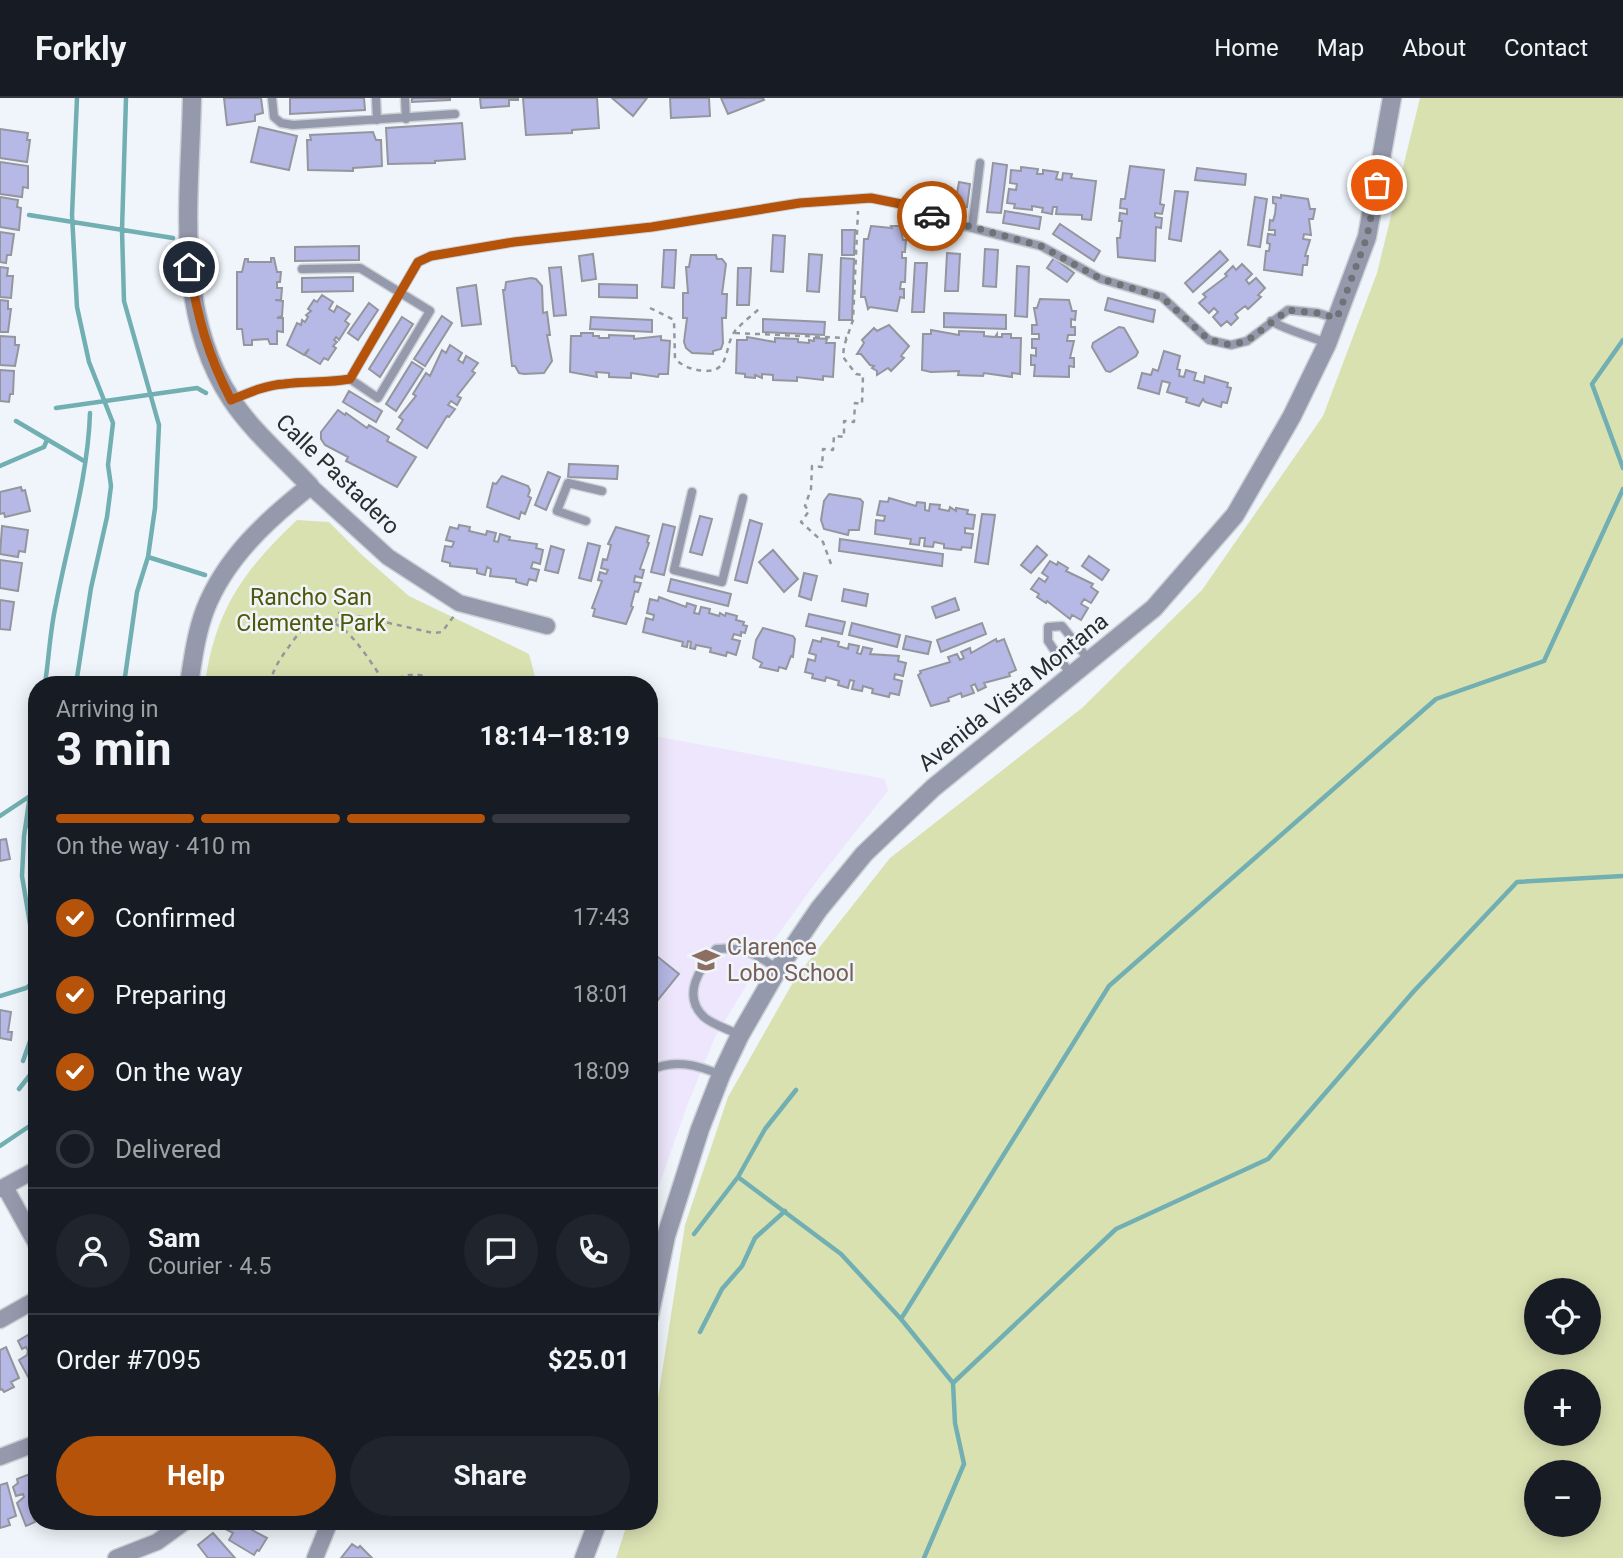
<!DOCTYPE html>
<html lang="en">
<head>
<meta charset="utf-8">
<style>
	:root { --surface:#171b24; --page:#20242c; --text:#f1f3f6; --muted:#9ea1a6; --line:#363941; --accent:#b45309 }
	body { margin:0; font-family:Roboto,sans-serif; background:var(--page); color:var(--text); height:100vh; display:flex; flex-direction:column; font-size:26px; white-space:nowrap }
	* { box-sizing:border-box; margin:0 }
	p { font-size:23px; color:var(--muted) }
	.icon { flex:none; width:38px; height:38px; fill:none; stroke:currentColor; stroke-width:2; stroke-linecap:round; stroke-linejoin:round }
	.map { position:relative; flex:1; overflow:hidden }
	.details { position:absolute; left:28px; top:578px; width:630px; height:854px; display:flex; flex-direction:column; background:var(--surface); border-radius:28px; box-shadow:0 4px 18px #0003 }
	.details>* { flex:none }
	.controls { position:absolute; left:1524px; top:1180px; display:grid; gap:14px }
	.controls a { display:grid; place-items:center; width:77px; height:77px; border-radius:50%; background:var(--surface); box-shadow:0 4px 18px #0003; font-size:35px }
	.pin { position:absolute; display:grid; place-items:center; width:60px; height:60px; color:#fff; margin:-30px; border:4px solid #fff; border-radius:50%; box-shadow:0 2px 7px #0007 }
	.courier { position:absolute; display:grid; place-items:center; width:70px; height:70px; margin:-35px; border:5px solid #b45309; border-radius:50%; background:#fff; color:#222; box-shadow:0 2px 9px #0007 }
	.head em { font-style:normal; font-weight:700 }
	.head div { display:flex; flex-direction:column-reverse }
	.head { display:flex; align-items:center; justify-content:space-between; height:119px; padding:0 28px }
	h1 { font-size:46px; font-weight:700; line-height:52px }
	.bar { display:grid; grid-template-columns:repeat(4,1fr); gap:10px 7px; align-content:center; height:84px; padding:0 28px }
	.bar i { height:9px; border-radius:5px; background:var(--line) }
	.bar .selected { background:var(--accent) }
	.bar p { grid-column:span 4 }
	.line { display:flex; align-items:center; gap:18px; padding:0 28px; border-top:2px solid var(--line) }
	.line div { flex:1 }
	.round { display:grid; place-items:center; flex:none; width:74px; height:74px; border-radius:37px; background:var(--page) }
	ol { padding:0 28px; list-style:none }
	li { display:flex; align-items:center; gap:21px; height:77px }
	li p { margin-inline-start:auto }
	li .icon { padding:7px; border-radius:50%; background:var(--accent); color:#fff; stroke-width:4 }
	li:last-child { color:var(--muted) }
	li i { width:38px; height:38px; border:4px solid var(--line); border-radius:50% }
	.button { display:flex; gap:14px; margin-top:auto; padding:14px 28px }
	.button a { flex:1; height:80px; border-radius:42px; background:var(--accent); color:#fff; font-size:28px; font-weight:700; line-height:80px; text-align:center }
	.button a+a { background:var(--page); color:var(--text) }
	header { display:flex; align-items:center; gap:42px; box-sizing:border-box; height:98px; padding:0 35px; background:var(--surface); border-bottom:2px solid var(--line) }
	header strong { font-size:33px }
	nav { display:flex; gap:38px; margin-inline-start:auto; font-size:24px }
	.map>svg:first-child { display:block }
</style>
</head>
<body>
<header>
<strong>Forkly</strong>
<nav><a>Home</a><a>Map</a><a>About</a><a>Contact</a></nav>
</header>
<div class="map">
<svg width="1623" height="1460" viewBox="0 0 1623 1460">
	<rect width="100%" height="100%" fill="#eff5fb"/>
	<path fill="#ede6fc" d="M649,637L885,681L888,693L822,776L776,839L715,939L687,1008L656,1096L649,1100Z"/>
	<path fill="#dae1b1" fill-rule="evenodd" d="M1420,0H1623V1460H616L628,1423H649V1358L685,1127L728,999L796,879L890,760L1082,610L1202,492L1323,318L1377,175ZM1536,1192H1589V1244H1536ZM1536,1283H1589V1335H1536ZM1536,1374H1589V1426H1536Z
		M297,422L329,424L362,457L409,498L529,556L537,586H205C215,512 244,472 297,422Z"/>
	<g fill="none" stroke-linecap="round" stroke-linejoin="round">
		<path stroke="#71afb2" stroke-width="4.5" d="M29,117L173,140
			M1623,242L1592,286L1623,370
			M56,310L197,290L206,295
			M16,323L84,363
			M0,368L44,349L47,342
			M148,459L205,477
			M45,582L56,586
			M45,586C49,560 50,532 56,506C68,443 88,379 90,315
			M76,586L91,490L107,419L111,388L108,367L113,325L89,264L77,209L72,117L77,0
			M124,586L137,494L148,459L155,410L159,327L124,203L122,132L126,0
			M37,650L24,738L22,778L37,868
			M0,718L30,698
			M26,727L37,732
			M0,898L26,890L37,882
			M23,963L36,926L37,902
			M19,991L37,968
			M0,1048L37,1023
			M738,1079L841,1156L901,1221L953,1285L955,1325L964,1366L924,1460
			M694,1136L738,1079L765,1031L796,992
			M901,1221L1109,888L1436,601L1544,563L1623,391
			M700,1234L722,1191L742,1168L755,1140L785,1113
			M953,1285L1116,1131L1268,1061L1414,893L1517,784L1623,778"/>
	</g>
	<path fill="#b6b8e5" stroke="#95969d" stroke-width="2" d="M224,0H261L263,15L255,17V23L227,27Z
		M290,0H364L365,12L290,16Z
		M412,0H450V2L412,4Z
		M480,0H518V2H509V8L481,10Z
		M523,0H597L599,30L572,32V35L526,37Z
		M612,0H647L633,18Z
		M670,0H709L710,18L671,20Z
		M721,0H763L764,2L728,16Z
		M462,25L465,61L435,63V65L388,66L386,30Z
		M259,29L297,38L289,72L251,64Z
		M0,31L28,35L27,42H30L27,64L0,60Z
		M373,34L376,42H381L382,68L353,70V73L308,72L307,42H311L310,37Z
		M0,64L28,68V90L23,89L22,99L0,96Z
		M993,65L1007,67L1001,115L987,114Z
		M1130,68L1164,72L1160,106L1164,107L1162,116L1155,115V119L1162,120L1161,130L1156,129L1155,163L1118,159L1117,140H1120L1122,123H1119L1120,115L1127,116V111L1120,110L1121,101H1125Z
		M1021,69L1038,71L1037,76H1043V72L1058,74L1056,81L1062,82L1063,75L1072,76L1071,80L1096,83L1091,122L1082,121V117L1056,116L1057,109H1053L1052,116L1042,114L1043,110L1032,108V112L1014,110L1015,106L1007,105L1009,91L1016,92L1017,86L1010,85L1011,72L1021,73Z
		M1197,70L1246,76L1245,87L1195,82Z
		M959,84L970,86L967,109L955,107Z
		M1175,93L1188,94L1181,143L1169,141Z
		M1281,97L1308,101L1310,111H1315L1313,121H1309L1311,137L1304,136L1303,141L1310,142L1305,158H1308L1307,167H1303L1302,177L1264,172L1266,153H1269L1270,146L1267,145L1268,136L1275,137V132H1269L1270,122L1273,123L1275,116L1276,106L1273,105V99L1281,100Z
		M0,99L18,102L17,109L21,110L19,132L0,129Z
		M1255,99L1267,101L1260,149L1248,147Z
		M1005,113L1041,119L1039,131L1003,125Z
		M1060,126L1100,153L1094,163L1053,136Z
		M871,128L892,130L891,128H900L903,142H906L905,154H902V160H906L905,184H901L900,191H904V200L900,199L897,213L870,209L868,211L865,199H861L864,141H868Z
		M842,132H855L854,157H842Z
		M0,134L14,136L11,157H7L6,165L0,164Z
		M773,137L785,138L783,174L771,173Z
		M359,148V162L295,163V149Z
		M985,151L998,152L996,189L983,188Z
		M664,152H676L674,190L662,189Z
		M1220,153L1228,162L1193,194L1185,185Z
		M947,155L960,156L958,193H945Z
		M593,156L596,181L582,183L579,158Z
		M809,156L822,157L819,194L807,193Z
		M691,157H716L717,161H722L726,166L722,196H727L726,220H722L723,245L721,251L713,253V256L692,255L686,250L684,244L687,220H683V195H688L686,169H689Z
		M271,160H274L277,174H281L280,184H277V190H282L281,202H275L283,203L282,218L277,220H283V234L277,233V246H270L268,241L252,242V247H244L242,231H237V174H242L245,161H248V164H271Z
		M841,160L854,161L852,222H839Z
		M1054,160L1074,175L1067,184L1047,170Z
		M915,165H927L924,214H912Z
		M1242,166L1252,176L1246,182L1249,186L1256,180L1265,190L1258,197L1261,199L1248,211L1245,208L1235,216L1238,220L1231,227L1227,223L1221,228L1213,219L1218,214L1214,210L1209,215L1199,205L1206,199L1203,196L1227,178L1225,176L1233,168L1236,172Z
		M1017,168L1029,169L1027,219L1015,218Z
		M0,169L8,170L7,178H13L11,200L0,199Z
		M561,169L566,217L554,218L549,170Z
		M738,170H751L749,207H737Z
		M353,179V193L302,194V180Z
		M531,180L536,181L542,188L543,215L547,214L550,237H547L552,263L544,275L524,276L519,275L515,268H512L503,192H505L506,184Z
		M599,186L637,187V200L599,199Z
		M476,187L481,226L462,228L457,190Z
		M322,197L333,204L329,211L334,214L337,208L350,216L345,223L349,226L339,242L336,239L334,242L337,244L333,248L336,250L328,262L324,260L320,266L305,257L309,251L304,257L287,247L297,225L301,227L302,222L305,224L308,219L306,217L311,213L308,211L314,202L317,204Z
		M1108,200L1155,212L1153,224L1105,212Z
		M1040,201L1069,202L1072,213H1076L1075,222L1071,221V229H1075V237H1068L1067,243H1074L1070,260H1074V269L1069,268V279L1034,278L1035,267H1031V257L1036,258V250H1032V241H1039V236H1032V227H1037L1034,210H1037Z
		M0,202L8,203V211H11L8,234H0Z
		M369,205L378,212L358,242L348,235Z
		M944,215L1006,217V231L944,229Z
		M442,218L452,225L425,268L414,261Z
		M402,219L413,226L380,279L369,271Z
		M591,219L652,222V234L590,231Z
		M763,221L825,224L824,237L763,234Z
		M889,227L909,248L901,258L904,260L891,273L888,270L877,277V273L872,270L874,268L870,267L861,256H857L864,245L862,242L874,230L877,233Z
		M1119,229L1124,230L1138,254L1136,258L1110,274L1106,273L1092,249L1093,245Z
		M931,232L959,237V233L984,234V238L995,239L997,236V239H1002V236H1011V240H1021L1020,276L1012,275V279L984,275L983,278L958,277L959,273L931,274L922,272L923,236H931Z
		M581,235H593V238H599V240H609V237L634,238V241L661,238V242L670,243L668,276H659L658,279L631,275V280L609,279V275L596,274L597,279L570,274L571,238H581Z
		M0,238L15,239V247H19L15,268L0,267Z
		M747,239L775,244V240L798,241V244L809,245V242L814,243V240L827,241L826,245H835L833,279L823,278V282L797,279V283L773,282V277L762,276V280L755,277V280L745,279V276L736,275L737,242H747Z
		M450,247L462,255L458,262L463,265L466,258L478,265L472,273L475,275L457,298L461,300L457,307L451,303L448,307L455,311L449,319L447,318L427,350L397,331L403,322L399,319L416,298L413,296L426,275L430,278L442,252L446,255Z
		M1164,253L1180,258L1177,271L1180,272L1179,278L1184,279L1186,272L1196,275L1194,282L1204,285L1205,278L1228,285L1227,289L1231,290L1227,305L1222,304L1221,309L1205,304L1203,301L1199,308L1186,304L1187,300L1167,294L1170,285L1162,283L1159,296L1138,290L1142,275L1151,277L1153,271L1158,273Z
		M412,264L423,271L396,313L386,306Z
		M0,272L14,273L13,296H10L9,304L0,303Z
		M349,293L382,313L376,324L343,304Z
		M338,312L345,317L346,315L367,330L369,327L389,339L387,343L416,359L397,389L346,363L348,359L325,347L321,341V334Z
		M569,366L618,368L617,381L568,379Z
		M548,374L560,379L546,412L535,407Z
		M502,378L528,388L530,392L528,398L531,400L525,416L521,414L519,421L487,409L493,385L496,386Z
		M21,389L22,393L25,392L30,413L5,419L4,415L0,416V394Z
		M829,396L860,401L863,404L859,432H849L848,437L824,431L821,422L824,403Z
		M889,400L916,408L917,404L925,405V412L929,413L930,406L940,407L939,411L949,413L950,409L956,413V410L968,412L967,416L975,417L973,431L965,430V435L973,436L971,450L962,449L961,452L944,450V446L934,444L933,449L924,448L925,440H920L919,447L910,446L911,441L875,436L876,422L884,423L885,418L877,417L880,403L888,404Z
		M982,416L995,417L988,466L975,464Z
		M700,418L712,421L702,457L690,454Z
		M750,422L762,426L747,485L735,482Z
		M663,426L675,429L664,477L651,474Z
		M459,427L470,429L469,433L486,437L487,433L496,435L494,443L498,444L500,436L510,439L509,442L537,446L536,450L543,452L540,466L533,464L531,470L539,472L536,483L529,481L527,487L516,484V481L490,478L491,471L487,469L485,477L477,475V471L450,468V465L442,463L445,448L452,449L454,444L446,442L450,429L458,431Z
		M2,428L28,432L25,454L19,453L18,459L0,456Z
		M616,429L649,438L647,444L649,445L640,471L644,472L642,480L635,478L634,484L641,485L638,494L635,493L631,508L633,509L626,526L593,518L595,511L592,510L602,483L598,482L600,474L606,476L608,472L601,470L603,461L607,462L611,447L608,446Z
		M840,441L943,456L942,468L839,453Z
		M588,445L600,448L591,483L579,480Z
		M551,448L564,452L558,475L545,472Z
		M1037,448L1047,457L1031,475L1021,467Z
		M773,452L798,481L784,494L759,464Z
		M1089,458L1109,472L1102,482L1082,468Z
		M0,462L22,465L18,493L0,490Z
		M1050,463L1057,467L1058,464L1068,470L1066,473L1093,486L1091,489L1098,494L1091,505L1084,501L1081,506L1088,510L1081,522L1072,517L1070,521L1047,503L1046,505L1037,499L1039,496L1031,491L1039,480L1045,484L1048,479L1042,475Z
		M804,475L817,478L811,502L799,498Z
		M671,481L731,496L728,508L668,493Z
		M844,491L868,496L866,508L842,503Z
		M659,499L686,509L687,505L696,508L694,515L699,516L701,509L710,511L709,515L719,518L720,515L725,518L726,515L737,518L736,522L744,524L743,527L747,528L745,535L741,534V538L734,536L732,541L740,543L736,557L727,554L726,558L710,554L711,550L696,547L695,551L690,550L691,544L688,543L687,549L682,548L683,544L643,534L646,520L653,522L654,517L647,515L650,501L658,503Z
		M955,500L959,512L936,520L932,509Z
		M0,502L14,504L10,532L0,531Z
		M809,516L845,524L842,536L806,528Z
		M852,525L900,537L897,549L849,537Z
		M982,525L986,536L941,554L937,542Z
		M763,530L793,538L795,541L793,559L791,558L786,571L779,569L778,573L760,569L762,565L753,560L756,542Z
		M906,538L931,544L928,556L903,551Z
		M822,540L839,544L838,548L848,551L849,546L859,548L857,555L861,556L863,549L872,551L870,556L899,558L898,563L906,565L903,578L895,576L894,581L902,583L899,597L890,595L889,599L872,595L873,591L863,588L862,593L852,591L854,583L850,582L848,590L838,587L839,583L826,579L825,583L812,580L813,576L805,574L808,561L815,563L816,557L809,555L813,542L821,544Z
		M996,541L997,544L1004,541L1016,572L1009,575L1010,578L984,585L986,589L978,593L975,586L971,588L974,595L962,599L961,595L948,600L949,603L931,608L918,577L921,575L920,573L950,564L948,559L957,556L960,562L964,560L961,554L970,550L971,555Z
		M6,741L10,761L0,763V742Z
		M653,855L679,876L649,913V861Z
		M0,912L11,914L8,934H12L11,942L0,940Z
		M33,1234L37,1242V1283L32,1286L19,1262L27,1257L28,1253L26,1249L22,1251L18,1243Z
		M6,1249L19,1280L11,1284L14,1289L4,1294L2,1291L0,1292V1252Z
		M35,1374L37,1420L34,1421L35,1424L26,1428L17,1405L24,1399L23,1396L16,1398L13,1389L18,1385L17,1381Z
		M7,1385L16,1418L8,1421L10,1427L0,1430V1387Z
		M223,1423H245L254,1428L252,1432L267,1440L259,1453L257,1452L254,1457L229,1442L233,1435L220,1428Z
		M213,1435L235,1460H208L198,1447Z
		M352,1446L358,1450L360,1448L372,1460H341Z"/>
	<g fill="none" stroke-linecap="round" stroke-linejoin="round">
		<defs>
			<path id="service" d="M272,0L274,19L281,25L293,27L455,16
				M376,0L377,22
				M405,0L406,21
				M972,130L980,65
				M302,171L360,170L430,213L378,300L350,281
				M1271,223C1288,233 1308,237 1326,245
				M231,302C248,295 266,287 284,286C306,283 327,285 350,281L418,164L431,158L514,144L652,129L800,105L871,100L901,106L949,124L1041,148L1101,181L1162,199L1209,242L1231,247L1247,243L1288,212L1318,215L1337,221
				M692,394L674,472L722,484L743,400
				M586,423L557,413L568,385L602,393
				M1071,577L1048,543V529L1062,528L1089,562
				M739,937C729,931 713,927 704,919C681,897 700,870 716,851C743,848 756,856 778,871
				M649,973C673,960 698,967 721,977"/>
			<path id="minor" d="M310,388L388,459L459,505L547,528
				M5,1089L37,1147
				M0,1091L37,1071
				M0,1222L37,1201
				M0,1359L37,1345
				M116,1460L157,1444L186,1423
				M315,1460L330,1423"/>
			<path id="tertiary" d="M189,586C193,561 196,536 205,512C225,460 268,421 310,388C284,360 252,333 231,301C173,213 190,100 192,0
				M649,1219L666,1138L700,1031L721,977L740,937L778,871L819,811L864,756L933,690L1154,510L1235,417L1292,318L1327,246L1367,139L1392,0
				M584,1460L598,1423"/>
		</defs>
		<use href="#service" stroke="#ccd1d6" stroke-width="11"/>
		<use href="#minor" stroke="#ccd1d6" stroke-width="19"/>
		<use href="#tertiary" stroke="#ccd1d6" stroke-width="21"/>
		<path stroke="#94989d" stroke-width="2.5" stroke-dasharray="5 5" stroke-linecap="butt" d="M650,210L674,222L675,261C684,269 693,272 705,273C731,274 724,247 735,233C742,225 751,218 759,211
			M735,235L847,240
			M831,466L823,444L801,424L809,413L805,408L811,391L812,368L822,369L823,351L833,352L834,338L844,339V323L854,324L855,305L862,306L863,277L856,276L843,259L844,248L853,222L858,113
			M335,525L339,515H345L433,535L442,534L454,518
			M270,586C273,569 283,557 293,543C331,489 363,555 386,586
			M390,586C404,574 423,573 437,586"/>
		<use href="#service" stroke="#9599ac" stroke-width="8"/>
		<use href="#minor" stroke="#9599ac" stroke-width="16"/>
		<use href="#tertiary" stroke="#9599ac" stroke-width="18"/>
	</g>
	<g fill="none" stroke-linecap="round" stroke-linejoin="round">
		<path stroke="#6f7276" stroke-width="7" stroke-dasharray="0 12.6" d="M932,118L1041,148L1101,181L1162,199L1209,242L1231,247L1247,243L1288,212L1318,215L1337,220L1367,139L1377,87"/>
		<path stroke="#b45309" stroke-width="9" d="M189,169C198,221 207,255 231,302C248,295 266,287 284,286C306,283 327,285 350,281L418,164L431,158L514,144L652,129L800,105L871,100L901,106L932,118"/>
	</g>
	<defs>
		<symbol id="school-bare" viewBox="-9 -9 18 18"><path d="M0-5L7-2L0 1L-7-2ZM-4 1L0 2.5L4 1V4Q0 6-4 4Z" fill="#8d6e63" stroke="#eff5fb" stroke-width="2.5" paint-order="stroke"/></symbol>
	</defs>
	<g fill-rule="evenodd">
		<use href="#school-bare" x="687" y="843" width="38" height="38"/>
	</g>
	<g text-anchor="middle" stroke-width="5" stroke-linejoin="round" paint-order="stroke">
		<g font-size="23" fill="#2a2c2e" stroke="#eff5fb">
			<text transform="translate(338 376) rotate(44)" y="8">Calle Pastadero</text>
			<text transform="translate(1013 594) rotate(-39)" y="8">Avenida Vista Montana</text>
		</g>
		<g font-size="23" fill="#505709" stroke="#eff5fb">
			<text x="311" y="507">Rancho San<tspan x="311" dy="26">Clemente Park</tspan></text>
		</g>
		<g font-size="23" fill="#785e54" stroke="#eff5fb" text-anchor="start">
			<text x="727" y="857">Clarence<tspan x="727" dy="26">Lobo School</tspan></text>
		</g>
	</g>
</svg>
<div class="controls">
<a><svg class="icon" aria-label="locate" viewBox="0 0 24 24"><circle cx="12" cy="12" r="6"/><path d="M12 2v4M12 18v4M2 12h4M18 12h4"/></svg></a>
<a>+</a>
<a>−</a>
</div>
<div class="pin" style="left:1377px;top:87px;background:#ea580c"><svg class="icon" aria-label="bag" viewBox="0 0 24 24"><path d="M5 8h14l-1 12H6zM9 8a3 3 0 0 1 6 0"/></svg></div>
<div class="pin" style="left:189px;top:169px;background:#1f2937"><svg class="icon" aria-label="home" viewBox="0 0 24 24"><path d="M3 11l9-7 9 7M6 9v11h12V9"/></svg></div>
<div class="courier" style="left:932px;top:118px"><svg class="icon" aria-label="car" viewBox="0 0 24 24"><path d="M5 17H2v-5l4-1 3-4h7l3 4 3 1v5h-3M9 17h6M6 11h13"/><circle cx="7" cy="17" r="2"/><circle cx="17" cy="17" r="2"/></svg></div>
<section class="details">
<div class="head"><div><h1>3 min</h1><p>Arriving in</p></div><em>18:14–18:19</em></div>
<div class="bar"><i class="selected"></i><i class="selected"></i><i class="selected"></i><i></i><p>On the way · 410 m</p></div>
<ol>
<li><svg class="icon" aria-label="check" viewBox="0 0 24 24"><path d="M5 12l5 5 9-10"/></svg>Confirmed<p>17:43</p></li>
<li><svg class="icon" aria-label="check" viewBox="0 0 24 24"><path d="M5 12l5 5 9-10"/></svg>Preparing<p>18:01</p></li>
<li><svg class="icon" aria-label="check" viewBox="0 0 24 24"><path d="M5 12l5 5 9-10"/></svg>On the way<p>18:09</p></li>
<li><i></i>Delivered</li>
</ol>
<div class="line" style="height:126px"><a class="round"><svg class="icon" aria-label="person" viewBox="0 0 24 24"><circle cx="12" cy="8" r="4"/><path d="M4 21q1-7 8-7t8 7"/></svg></a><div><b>Sam</b><p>Courier · 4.5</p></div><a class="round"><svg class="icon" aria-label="chat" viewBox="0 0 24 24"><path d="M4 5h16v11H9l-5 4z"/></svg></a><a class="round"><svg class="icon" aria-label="phone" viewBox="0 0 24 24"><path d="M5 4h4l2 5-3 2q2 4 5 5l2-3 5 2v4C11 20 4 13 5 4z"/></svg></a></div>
<div class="line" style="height:91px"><div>Order #7095</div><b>$25.01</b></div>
<div class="button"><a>Help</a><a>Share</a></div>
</section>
</div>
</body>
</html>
